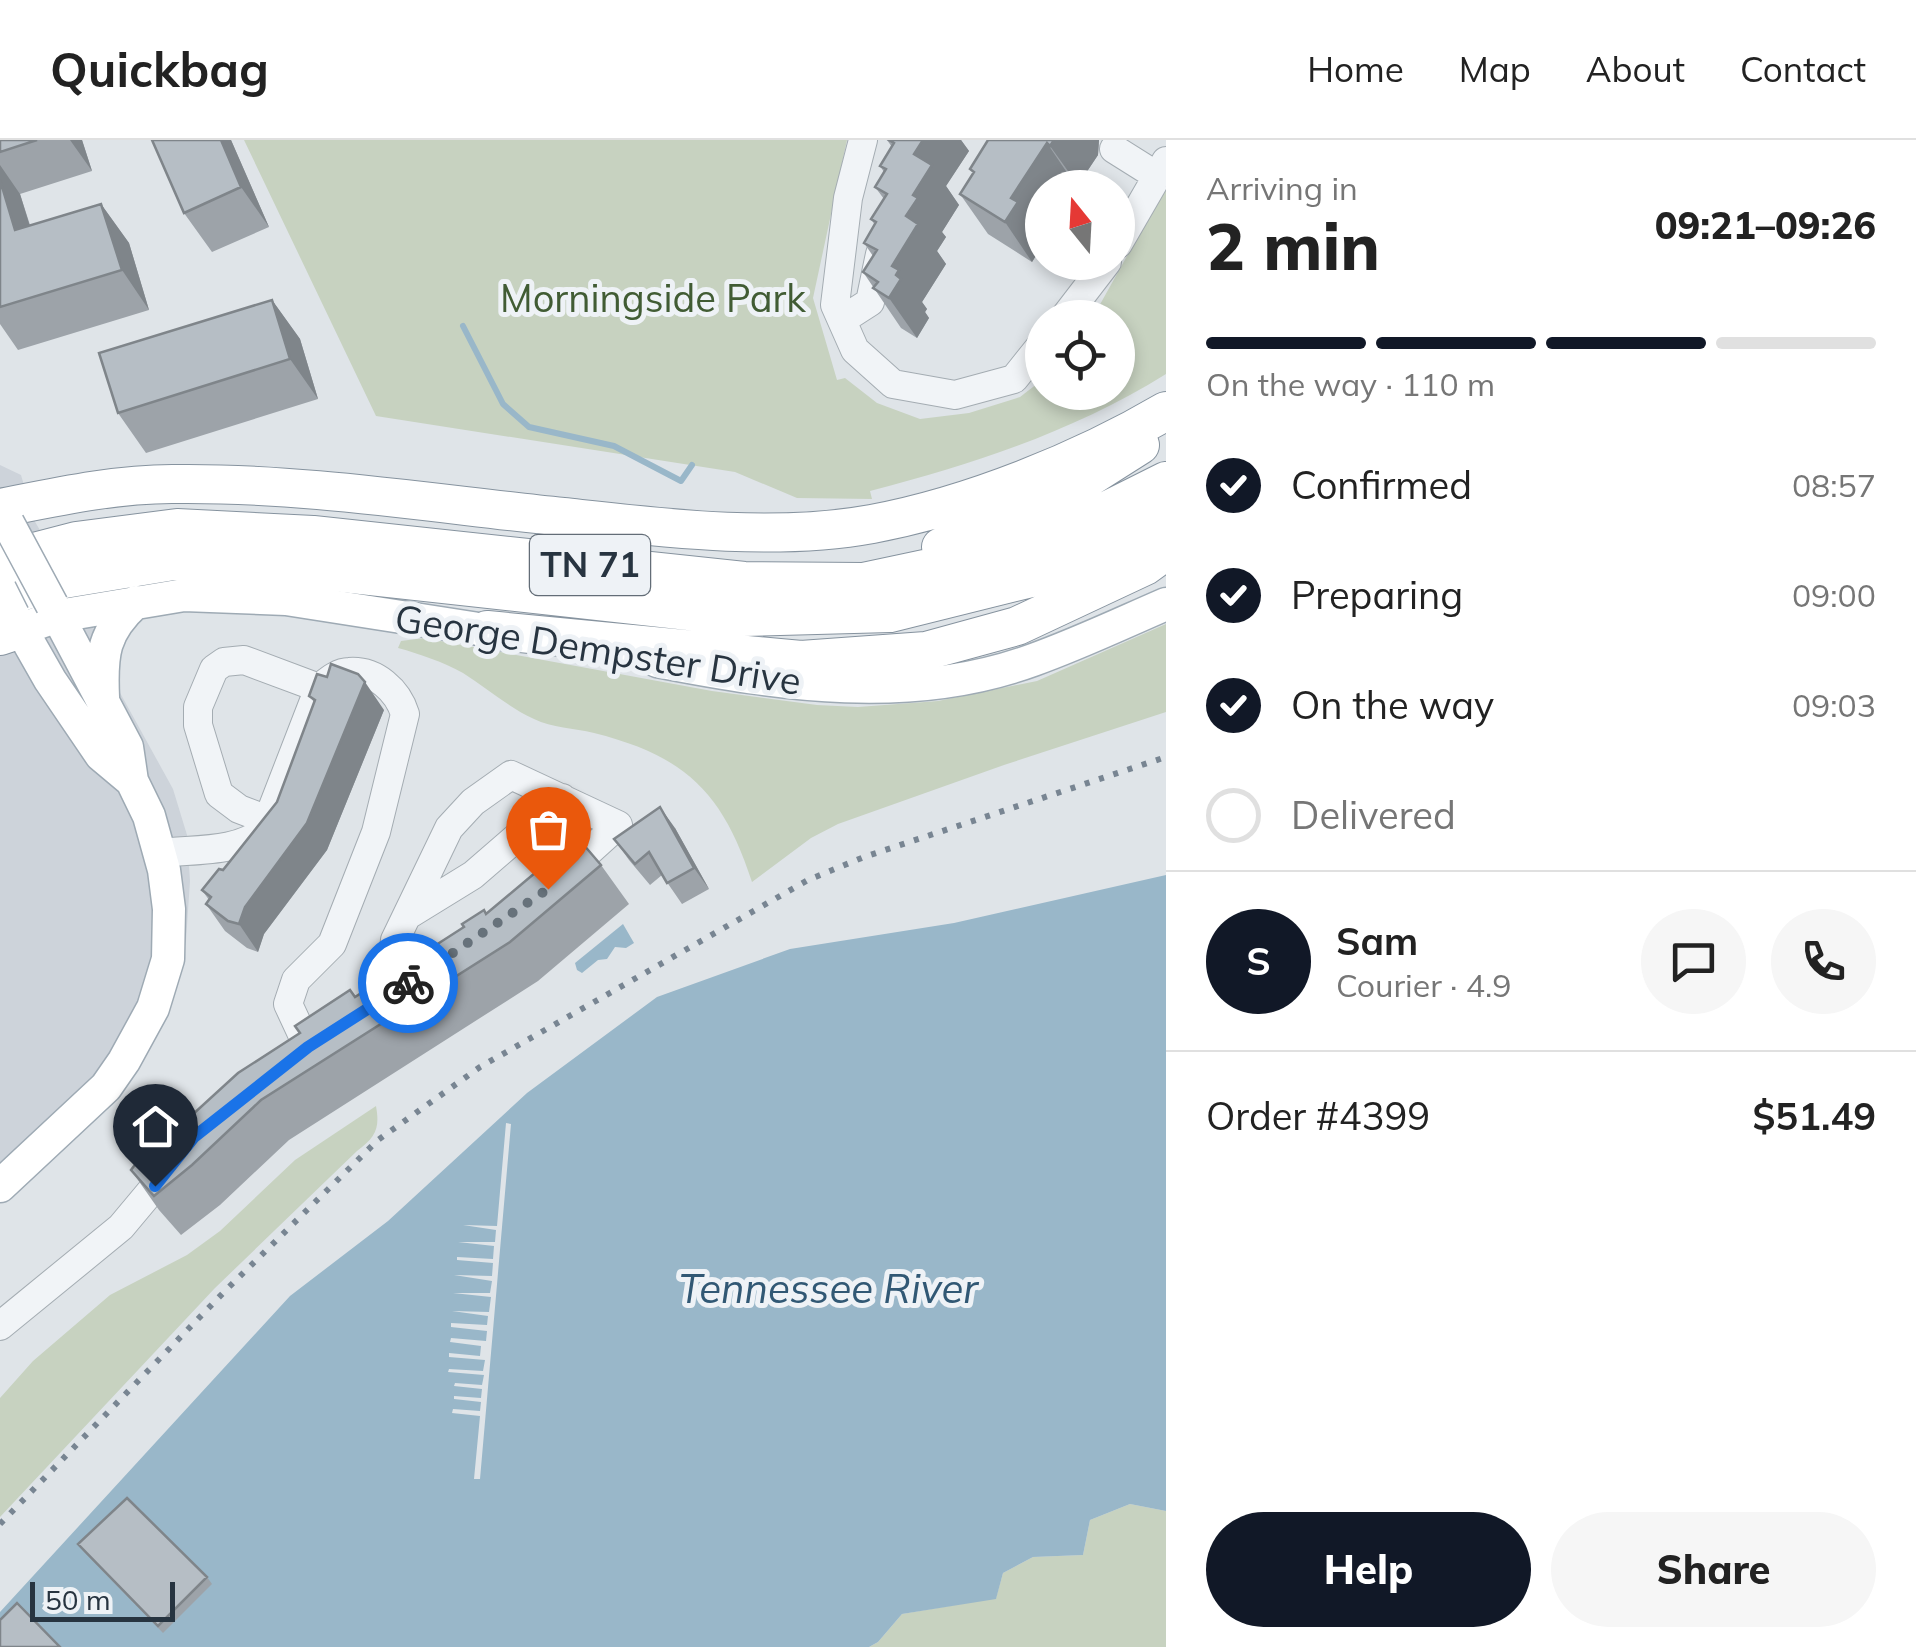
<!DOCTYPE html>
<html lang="en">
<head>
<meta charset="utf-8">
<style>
	:root { --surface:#fff; --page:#f6f6f6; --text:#222; --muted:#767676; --line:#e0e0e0; --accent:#111827 }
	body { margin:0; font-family:Mulish,sans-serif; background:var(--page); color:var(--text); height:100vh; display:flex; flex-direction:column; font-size:38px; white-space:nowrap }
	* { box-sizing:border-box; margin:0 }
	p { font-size:32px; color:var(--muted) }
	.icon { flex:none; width:55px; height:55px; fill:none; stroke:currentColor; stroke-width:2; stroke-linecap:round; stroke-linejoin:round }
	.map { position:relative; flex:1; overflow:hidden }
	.panel { display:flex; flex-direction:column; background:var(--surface); width:750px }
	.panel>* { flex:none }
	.needle { width:65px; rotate:342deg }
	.tools { position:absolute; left:1025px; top:30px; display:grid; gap:20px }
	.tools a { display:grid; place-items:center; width:110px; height:110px; border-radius:50%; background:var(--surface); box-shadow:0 5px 15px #0003; font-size:50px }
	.scale { position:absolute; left:30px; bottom:25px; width:145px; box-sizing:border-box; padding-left:10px; border:5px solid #273440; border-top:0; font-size:28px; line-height:35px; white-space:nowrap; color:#273440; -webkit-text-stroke:8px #eef2f6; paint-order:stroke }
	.pin { position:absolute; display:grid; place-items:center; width:85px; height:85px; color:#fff; margin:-102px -42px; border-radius:50% 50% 50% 0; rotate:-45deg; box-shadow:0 0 10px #0007 }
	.pin .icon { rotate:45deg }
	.courier { position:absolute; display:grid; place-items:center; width:100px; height:100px; margin:-50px; border:8px solid #1a73e8; border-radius:50%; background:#fff; color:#222; box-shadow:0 2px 12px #0007 }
	.head em { font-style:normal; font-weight:800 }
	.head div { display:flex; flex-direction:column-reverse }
	.head { display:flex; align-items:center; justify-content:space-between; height:170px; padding:0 40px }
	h1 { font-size:65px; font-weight:800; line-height:75px }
	.bar { display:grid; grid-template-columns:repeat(4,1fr); gap:15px 10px; align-content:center; height:120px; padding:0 40px }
	.bar i { height:12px; border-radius:8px; background:var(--line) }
	.bar .current { background:var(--accent) }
	.bar p { grid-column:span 4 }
	.line { display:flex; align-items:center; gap:25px; padding:0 40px; border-top:2px solid var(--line) }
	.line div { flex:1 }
	.round { display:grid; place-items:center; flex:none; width:105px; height:105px; border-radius:52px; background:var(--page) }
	ol { padding:0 40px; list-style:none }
	li { display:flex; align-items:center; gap:30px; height:110px }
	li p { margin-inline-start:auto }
	li .icon { padding:10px; border-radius:50%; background:var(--accent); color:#fff; stroke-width:4 }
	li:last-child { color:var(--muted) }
	li i { width:55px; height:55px; border:5px solid var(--line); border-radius:50% }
	.action { display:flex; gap:20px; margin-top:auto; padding:20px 40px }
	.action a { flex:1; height:115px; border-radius:60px; background:var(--accent); color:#fff; font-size:40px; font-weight:800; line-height:115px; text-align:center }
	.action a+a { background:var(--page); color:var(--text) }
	header { display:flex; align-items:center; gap:60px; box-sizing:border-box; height:140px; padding:0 50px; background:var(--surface); border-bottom:2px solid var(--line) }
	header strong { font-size:48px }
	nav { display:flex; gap:55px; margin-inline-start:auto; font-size:35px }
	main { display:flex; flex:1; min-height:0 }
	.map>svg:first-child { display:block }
</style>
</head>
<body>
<header>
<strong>Quickbag</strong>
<nav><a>Home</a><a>Map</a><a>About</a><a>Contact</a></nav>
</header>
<main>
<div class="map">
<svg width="1166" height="1507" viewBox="0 0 1166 1507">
	<rect width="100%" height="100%" fill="#dfe4e8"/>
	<path fill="#cdd3da" d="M0,325L21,335L34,380L76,452L110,523L119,551L173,649L187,695L190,741L186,801L175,853L0,1063Z"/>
	<path fill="#c7d2c0" d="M244,0H847L813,158L837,240L845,238L877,263L920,279L969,273L1020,257L1042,240V252H1118V178L1093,177L1166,46V234C1074,291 975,324 870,351L872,359L797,358L735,332L376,276Z
		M1166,484V572L1004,625L838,684L811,698L752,742C723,653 686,616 594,593C574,588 552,588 534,579C508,567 487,548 463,533C443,522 420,514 398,508L401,501L424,498L712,551L817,565L858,567L938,561L1037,541Z
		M376,966C380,988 376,997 357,1011L215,1148L0,1377V1258L33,1221L110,1155L187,1115L220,1091L295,1020Z
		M1130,1364L1166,1371V1507H869L878,1502L902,1474L996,1458L1003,1433L1033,1417L1083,1415L1090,1380Z"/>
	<path fill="#99b7c9" d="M1166,735V1371L1130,1364L1090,1380L1083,1415L1033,1417L1003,1433L996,1459L902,1474L878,1502L869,1507H0V1472L290,1156L388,1081L527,953L657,857L790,809L954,783Z
		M623,784L634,803L626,808L615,807L607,819L598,820L582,833L577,830L575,823Z"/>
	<path fill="#dfe4e8" d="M506,983L511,984L480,1339H474L480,1276L452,1273L453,1269L480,1271L481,1262L454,1259V1256L481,1258L482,1249L454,1246L455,1243L482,1245L484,1235L448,1232L449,1229L483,1231L485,1220L449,1217V1213L480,1216L481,1206L450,1202L451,1198L486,1201L487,1191L451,1187V1183L487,1185L488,1176L452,1171L489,1172L491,1157L453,1153H490L492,1141L454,1135L492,1136L493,1123L457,1120V1117L493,1119L494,1106L458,1102H495L496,1090L463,1085L497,1086Z"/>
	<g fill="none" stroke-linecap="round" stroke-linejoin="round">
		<path stroke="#99b7c9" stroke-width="6" d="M463,186L503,264L529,287L614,306L681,341L692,325"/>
		<defs>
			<path id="minor" d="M863,0L848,58L835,165L855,210L893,244L955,255L1014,239L1042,204
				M1114,9L1157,36
				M1118,104L1166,21
				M1064,178L1107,122
				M842,180L870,162L880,114
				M268,680L239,669L219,654L198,585V567L214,529L224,522L244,520L319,548
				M161,713C195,709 238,713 264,690L319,548C328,541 338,532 349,532C376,530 398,551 405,574L376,692L332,804L296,840L288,864L308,907L317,901
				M408,775L473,735L562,658
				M397,850L393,817L395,800L449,688L473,662L511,635L618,685L564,734
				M0,1186L121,1087L172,1026"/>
			<path id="major" d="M13,475L50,540L101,615L132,641
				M21,489L58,476L184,455L286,459L510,494
				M657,521C781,545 910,565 1033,520C1078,504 1122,483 1166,464
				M103,557C101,514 103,492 136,462
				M0,1046L106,947L124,921L153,868L168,819L169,769L164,730L149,676L132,641L127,607L52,465"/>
			<path id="highway" d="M0,368C56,357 115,344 172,344C299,342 437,364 563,377C663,388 773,402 872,384C969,366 1081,321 1166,271
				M941,407L1039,369L1140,305
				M0,421L76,401L177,388L313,395L744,441L863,442L1004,412L1096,376L1166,341
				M0,458L64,439L173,421L307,429L743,477L890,473L1031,438L1128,399L1166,379
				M487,490L801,520L926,511L1017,486L1145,426L1166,411
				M0,496L21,489"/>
		</defs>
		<use href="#minor" stroke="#a4acb2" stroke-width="30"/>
		<use href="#major" stroke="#9eaab4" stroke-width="35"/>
		<use href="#highway" stroke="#86939f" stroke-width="40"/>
		<use href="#minor" stroke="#f1f4f7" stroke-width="28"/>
		<use href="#major" stroke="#fff" stroke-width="32"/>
		<use href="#highway" stroke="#fff" stroke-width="38"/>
		<path stroke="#788592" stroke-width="6" stroke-dasharray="5 10" stroke-linecap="butt" d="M0,1384L224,1152L378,1000L480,927L808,740L864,717L1166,617"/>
		<defs>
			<path id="major-bridge" d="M8,383L52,465
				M0,449L13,475"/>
		</defs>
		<use href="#major-bridge" stroke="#9eaab4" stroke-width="35" stroke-linecap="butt"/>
		<use href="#major-bridge" stroke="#fff" stroke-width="32"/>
	</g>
	<path fill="#9da3a9" d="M0,0H82L92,31L20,54L30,85L101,64L129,103L149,170L18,210L0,184Z
		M152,0H231L269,87L212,112L184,73Z
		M887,0H961L969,11L946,46L959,65L942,92L946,97L937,111L946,124L922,162L927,169L925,172L929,178L917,198L901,188L863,132L873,116L864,103L875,85L871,79L884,59L875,47L884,32L880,26L892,7Z
		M988,0H1099L1098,15L1078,45L1074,43L1072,48H1042V93L1041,95L1042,98V106L1032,122L988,94L960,54L973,33L970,29Z
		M272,160L300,199L318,259L146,313L118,273Z
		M309,556L384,570L327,710L264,794L258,812L247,808L225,791L206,764L209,760L202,750L223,730L277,662L314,562Z
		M675,688L709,749L682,764L662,735L650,745L629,720L614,699Z
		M566,706L601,725L629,764L538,841L289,1000L220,1065L181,1095L159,1070L131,1030L155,1009L355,857L486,774Z
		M78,1404L207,1437L212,1444L163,1493L83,1411Z"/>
	<path fill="#7f858a" d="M70,0H82L92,31Z
		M221,0H231L269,87L241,47Z
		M923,0H961L969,11L946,46L959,65L942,92L946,97L937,111L946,124L922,162L927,169L925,172L929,178L917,198L889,158L896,135L892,126L913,55L914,14Z
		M1054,0H1099L1098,15L1078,45L1050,6Z
		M1047,3L1074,43L1072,48H1042V93L1041,95L1042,98V106L1032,122L1005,82L1011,58Z
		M0,25L20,54L43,129L15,90L0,40Z
		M101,64L129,103L149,170L122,130Z
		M272,160L300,199L318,259L290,219Z
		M365,542L384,570L327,710L264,794L258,812L239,784L245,767Z
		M660,667L675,688L709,749L694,728Z"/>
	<path fill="#b6bec5" stroke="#7f858a" stroke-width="2.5" d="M0,0H37L0,12Z
		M152,0H221L241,47L184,73Z
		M889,0H923L914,14L932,25L913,55L918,58L906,76L918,84L892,126L899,130L896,135L901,139L889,158L873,148L878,142L863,132L877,110L864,103L876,82L871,79L887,54L875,47L886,29L880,26L894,3Z
		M988,0H1054L1050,6L1047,3L1011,58L1018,62L1005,82L960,54L974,32L970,29Z
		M0,40L15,90L101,64L122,130L0,167Z
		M272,160L290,219L118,273L99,213Z
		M331,524L358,534L365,542L307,683L245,767L239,784L228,781L206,764L211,757L202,750L219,729L223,730L277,662L315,560L309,556L317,534L327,537Z
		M660,667L694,728L667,743L649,712L635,724L614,699Z
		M577,697L601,725L510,802L261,960L192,1025L154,1056L131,1030L151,1004L155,1009L238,933L300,893L295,886L350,850L355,857L464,787L462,784L484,770L486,774L548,722L542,715L561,700L566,706Z
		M127,1358L207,1437L158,1486L78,1404Z
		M17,1463L60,1507H0V1480Z"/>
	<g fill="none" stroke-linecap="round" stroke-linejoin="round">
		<path stroke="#67727b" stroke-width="10" stroke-dasharray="0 18" d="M408,843L548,749"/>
		<path stroke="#1a73e8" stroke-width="12" d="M155,1046L194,997L308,907L408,843"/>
	</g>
	<g text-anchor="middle" stroke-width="10" stroke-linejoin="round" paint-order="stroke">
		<rect fill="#eef2f6" stroke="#636d77" stroke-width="2.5" x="530" y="395" width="120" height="60" rx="8"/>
		<g font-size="35" font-weight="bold" fill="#273440">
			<text x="590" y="437">TN 71</text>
		</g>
		<g font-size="38" fill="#415c34" stroke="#eef2f6">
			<text x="653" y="172">Morningside Park</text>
		</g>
		<g font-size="38" fill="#273440" stroke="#eef2f6">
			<text transform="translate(598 510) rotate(9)" y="13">George Dempster Drive</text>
		</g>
		<g font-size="40" font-style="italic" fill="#315874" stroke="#eef2f6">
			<text x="828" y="1163">Tennessee River</text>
		</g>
	</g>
</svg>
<div class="tools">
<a><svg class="needle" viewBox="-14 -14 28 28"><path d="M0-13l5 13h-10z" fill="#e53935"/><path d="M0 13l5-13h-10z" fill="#767676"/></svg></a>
<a><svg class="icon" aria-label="locate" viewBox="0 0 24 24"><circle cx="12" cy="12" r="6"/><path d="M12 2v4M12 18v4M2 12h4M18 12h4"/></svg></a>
</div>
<div class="scale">50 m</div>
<div class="pin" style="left:548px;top:749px;background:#ea580c"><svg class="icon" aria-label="bag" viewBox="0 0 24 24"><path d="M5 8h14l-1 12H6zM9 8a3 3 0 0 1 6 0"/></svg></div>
<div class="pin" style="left:155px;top:1046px;background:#1f2937"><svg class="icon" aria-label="home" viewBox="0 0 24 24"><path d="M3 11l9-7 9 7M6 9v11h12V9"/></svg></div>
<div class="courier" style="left:408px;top:843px"><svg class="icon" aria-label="bike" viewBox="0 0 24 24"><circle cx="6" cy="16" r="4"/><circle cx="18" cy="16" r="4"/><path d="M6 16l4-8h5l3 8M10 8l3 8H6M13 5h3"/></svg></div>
</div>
<section class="panel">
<div class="head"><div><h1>2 min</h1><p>Arriving in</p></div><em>09:21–09:26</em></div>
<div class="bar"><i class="current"></i><i class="current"></i><i class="current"></i><i></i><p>On the way · 110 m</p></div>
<ol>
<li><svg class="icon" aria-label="check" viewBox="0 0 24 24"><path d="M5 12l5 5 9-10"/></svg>Confirmed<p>08:57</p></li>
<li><svg class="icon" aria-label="check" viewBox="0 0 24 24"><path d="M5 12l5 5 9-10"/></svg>Preparing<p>09:00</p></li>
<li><svg class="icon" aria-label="check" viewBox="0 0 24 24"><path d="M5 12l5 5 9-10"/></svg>On the way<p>09:03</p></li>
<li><i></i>Delivered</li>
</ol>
<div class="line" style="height:180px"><b class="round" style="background:var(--accent);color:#fff">S</b><div><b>Sam</b><p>Courier · 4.9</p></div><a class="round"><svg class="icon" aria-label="chat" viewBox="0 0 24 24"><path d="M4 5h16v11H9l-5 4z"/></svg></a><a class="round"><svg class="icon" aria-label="phone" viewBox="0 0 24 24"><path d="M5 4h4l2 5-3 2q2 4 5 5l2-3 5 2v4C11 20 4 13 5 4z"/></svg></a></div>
<div class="line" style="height:130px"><div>Order #4399</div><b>$51.49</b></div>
<div class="action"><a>Help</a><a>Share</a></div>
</section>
</main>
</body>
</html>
